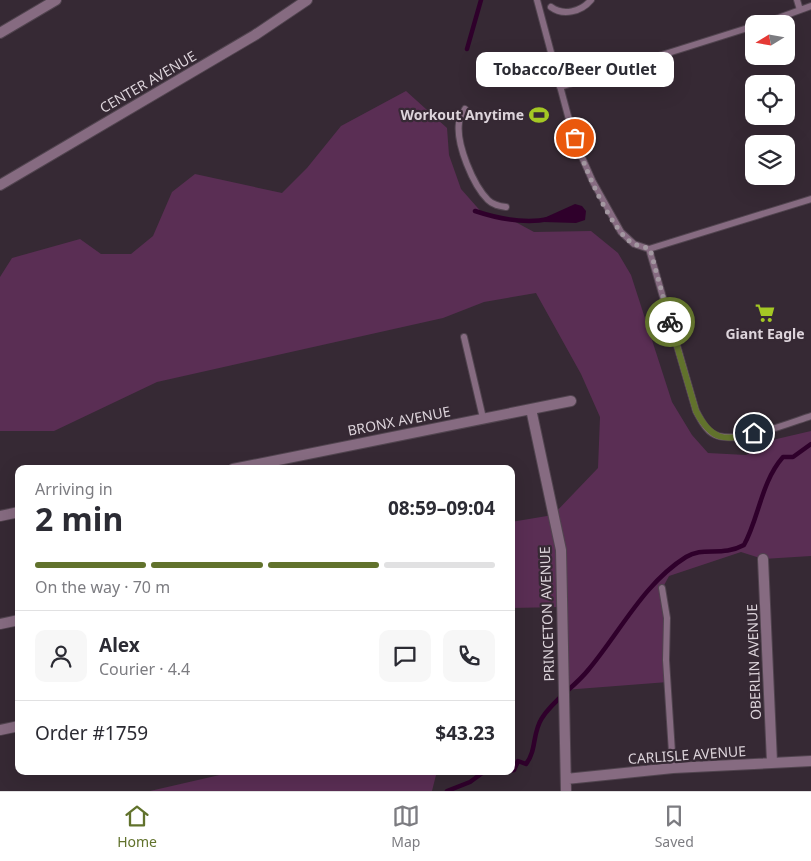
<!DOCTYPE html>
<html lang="en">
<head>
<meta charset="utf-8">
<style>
	:root { --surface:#fff; --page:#f7f7f7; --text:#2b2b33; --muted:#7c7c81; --line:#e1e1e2; --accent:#61722c }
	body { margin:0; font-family:"Noto Sans",sans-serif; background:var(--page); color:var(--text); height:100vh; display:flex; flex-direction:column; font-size:19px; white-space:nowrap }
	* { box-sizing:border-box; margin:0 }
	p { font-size:16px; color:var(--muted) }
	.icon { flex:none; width:28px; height:28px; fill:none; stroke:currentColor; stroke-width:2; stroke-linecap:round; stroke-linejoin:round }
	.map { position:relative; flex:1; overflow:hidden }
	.details { position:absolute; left:15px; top:465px; width:500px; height:310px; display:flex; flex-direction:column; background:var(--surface); border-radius:10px; box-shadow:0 5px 20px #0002 }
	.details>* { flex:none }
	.needle { width:32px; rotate:259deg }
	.fabs { position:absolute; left:745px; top:15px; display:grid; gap:10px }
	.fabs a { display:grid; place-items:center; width:50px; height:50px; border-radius:10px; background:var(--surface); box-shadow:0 5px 20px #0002; font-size:25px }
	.pin { position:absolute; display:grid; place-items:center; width:42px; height:42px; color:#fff; margin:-21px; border:2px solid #fff; border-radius:50%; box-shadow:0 1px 5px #0007 }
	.courier { position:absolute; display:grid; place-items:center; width:50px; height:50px; margin:-25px; border:4px solid #61722c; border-radius:50%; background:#fff; color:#222; box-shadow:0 1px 6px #0007 }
	.bubble { position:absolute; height:35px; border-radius:10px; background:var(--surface); box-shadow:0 5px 20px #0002; font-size:16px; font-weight:700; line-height:35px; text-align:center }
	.headline em { font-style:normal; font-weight:700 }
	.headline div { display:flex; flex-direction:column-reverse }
	.headline { display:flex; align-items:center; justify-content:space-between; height:85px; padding:0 20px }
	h1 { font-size:32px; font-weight:700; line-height:38px }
	.bar { display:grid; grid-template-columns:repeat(4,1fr); gap:8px 5px; align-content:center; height:60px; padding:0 20px }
	.bar i { height:6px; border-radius:4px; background:var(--line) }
	.bar .on { background:var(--accent) }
	.bar p { grid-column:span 4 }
	.line { display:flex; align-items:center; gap:12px; padding:0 20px; border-top:1px solid var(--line) }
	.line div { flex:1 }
	.round { display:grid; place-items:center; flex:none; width:52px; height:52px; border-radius:10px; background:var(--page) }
	.dock { display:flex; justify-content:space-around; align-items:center; height:70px; border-top:1px solid var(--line); background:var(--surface); font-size:14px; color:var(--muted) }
	.dock a { display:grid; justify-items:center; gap:2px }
	.dock .on { color:var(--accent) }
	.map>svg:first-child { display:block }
</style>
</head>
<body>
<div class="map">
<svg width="811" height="791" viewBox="0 0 811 791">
	<rect width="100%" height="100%" fill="#362934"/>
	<path fill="#5a2e54" d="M406,91L447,128L449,155L461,189L484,215L510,219L534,232L591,231L618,253L631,275L672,402L692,435L708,453L746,455L768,441L811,431V556L763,559L741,552L669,576L662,589L667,618L668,682L564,690L562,607L511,608V522L553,515L598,468L600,417L581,374L536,293L484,302L443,318L157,382L54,431H0V277L12,258L80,239L101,254H131L153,236L172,192L195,174L282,193L307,168L341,126Z
		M237,771H452L436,775L432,791H150Z"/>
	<path fill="#2f002b" d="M575,204L582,206L586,211L585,220L576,223L543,222L544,218Z"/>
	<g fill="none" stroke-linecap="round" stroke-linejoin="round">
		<path stroke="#2f002b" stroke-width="4.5" d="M467,49L481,0
			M475,211C499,219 524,224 549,219
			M509,771L514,770L518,761L526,764C537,750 532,733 542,718C554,699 575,687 589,669C620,632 644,583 686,557C703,546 722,557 744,545C759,518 761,482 783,457H793L811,444
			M447,791L470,782L485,771"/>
		<defs>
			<path id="service" d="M537,0L568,116L581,155L593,182L621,232L634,244L649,249L811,199
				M797,0L800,10
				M551,7C563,16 581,12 591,0
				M762,24L811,6
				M560,87L754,26
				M465,109C463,113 459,118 459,123C456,144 473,185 488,200C493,205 499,206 506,207
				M649,249L696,411C700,418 704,428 712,433C731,447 789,423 811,416
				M464,337L483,418
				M662,588L667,618L666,660L673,768"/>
			<path id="minor" d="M0,33L56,0
				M531,409L561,550L566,791
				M233,469L571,401
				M0,516L19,512
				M763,559L772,762
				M0,624L19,620
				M0,730L19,726
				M566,779L673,768L811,761"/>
			<path id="tertiary" d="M0,185L255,35L307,0"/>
		</defs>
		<use href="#service" stroke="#51444f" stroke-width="8"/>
		<use href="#minor" stroke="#51444f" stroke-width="12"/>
		<use href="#tertiary" stroke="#51444f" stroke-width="12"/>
		<use href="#service" stroke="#866b81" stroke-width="6"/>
		<use href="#minor" stroke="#866b81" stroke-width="10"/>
		<use href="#tertiary" stroke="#866b81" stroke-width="10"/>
	</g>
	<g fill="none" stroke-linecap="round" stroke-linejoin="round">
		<path stroke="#a398a1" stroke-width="5" stroke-dasharray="0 9" d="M575,138C583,164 611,232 634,244C639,246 645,247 650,249L670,322"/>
		<path stroke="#61722c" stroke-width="6" d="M670,322L696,411C711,440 724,442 754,433"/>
	</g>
	<defs>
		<symbol id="stadium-bare" viewBox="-9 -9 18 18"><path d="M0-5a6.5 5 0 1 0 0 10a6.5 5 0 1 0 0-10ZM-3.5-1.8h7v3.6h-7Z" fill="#a4c824" stroke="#362934" stroke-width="2.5" paint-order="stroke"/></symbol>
		<symbol id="supermarket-bare" viewBox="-9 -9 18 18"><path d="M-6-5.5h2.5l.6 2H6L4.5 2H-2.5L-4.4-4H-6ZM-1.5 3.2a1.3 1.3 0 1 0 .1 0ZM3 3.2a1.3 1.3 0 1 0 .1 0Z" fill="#a4c824" stroke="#362934" stroke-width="2.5" paint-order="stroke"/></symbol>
	</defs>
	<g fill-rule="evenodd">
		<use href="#stadium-bare" x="525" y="101" width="28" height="28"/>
		<use href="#supermarket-bare" x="751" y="299" width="28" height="28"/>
	</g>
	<g text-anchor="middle" stroke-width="4.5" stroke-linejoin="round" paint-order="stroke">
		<g font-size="14" fill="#ddd4db" stroke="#362934">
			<text transform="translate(148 82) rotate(-30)" y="5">CENTER AVENUE</text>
			<text transform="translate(399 421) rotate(-11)" y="5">BRONX AVENUE</text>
			<text transform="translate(547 614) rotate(-92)" y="5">PRINCETON AVENUE</text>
			<text transform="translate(754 662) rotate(-92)" y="5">OBERLIN AVENUE</text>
			<text transform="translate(687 755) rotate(-4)" y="5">CARLISLE AVENUE</text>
		</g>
		<g font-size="14" font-weight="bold" fill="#ddd4db" stroke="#362934" text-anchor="end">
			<text x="524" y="120">Workout Anytime</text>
			<text x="765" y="339" text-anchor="middle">Giant Eagle</text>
		</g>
	</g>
</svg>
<div class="fabs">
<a><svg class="needle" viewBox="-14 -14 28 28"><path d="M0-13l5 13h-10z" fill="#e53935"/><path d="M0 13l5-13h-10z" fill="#7c7c81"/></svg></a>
<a><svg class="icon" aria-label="locate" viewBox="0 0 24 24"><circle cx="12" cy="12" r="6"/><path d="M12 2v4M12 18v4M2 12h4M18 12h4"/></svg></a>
<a><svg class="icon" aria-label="layers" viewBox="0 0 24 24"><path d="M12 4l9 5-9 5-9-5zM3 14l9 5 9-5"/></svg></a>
</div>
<div class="pin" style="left:575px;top:138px;background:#ea580c"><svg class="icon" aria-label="bag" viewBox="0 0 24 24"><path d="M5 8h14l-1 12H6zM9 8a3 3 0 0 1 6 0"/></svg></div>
<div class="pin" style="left:754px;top:433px;background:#1f2937"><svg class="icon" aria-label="home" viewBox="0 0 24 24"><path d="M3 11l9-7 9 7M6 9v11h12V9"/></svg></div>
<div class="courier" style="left:670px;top:322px"><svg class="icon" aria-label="bike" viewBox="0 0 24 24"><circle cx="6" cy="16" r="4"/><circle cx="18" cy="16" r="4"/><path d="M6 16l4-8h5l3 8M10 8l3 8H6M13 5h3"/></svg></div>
<div class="bubble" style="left:476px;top:52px;width:198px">Tobacco/Beer Outlet</div>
<section class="details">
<div class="headline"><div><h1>2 min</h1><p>Arriving in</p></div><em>08:59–09:04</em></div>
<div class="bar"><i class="on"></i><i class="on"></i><i class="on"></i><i></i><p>On the way · 70 m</p></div>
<div class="line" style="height:90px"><a class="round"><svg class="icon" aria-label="person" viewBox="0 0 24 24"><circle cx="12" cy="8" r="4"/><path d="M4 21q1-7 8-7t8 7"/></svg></a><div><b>Alex</b><p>Courier · 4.4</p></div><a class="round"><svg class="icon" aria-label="chat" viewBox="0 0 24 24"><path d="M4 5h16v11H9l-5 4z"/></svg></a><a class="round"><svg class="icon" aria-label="phone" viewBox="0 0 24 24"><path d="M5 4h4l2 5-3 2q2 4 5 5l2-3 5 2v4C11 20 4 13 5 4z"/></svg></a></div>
<div class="line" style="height:65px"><div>Order #1759</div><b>$43.23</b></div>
</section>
</div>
<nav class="dock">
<a class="on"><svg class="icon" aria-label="home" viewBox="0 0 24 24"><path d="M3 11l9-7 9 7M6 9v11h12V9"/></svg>Home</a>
<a><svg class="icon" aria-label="map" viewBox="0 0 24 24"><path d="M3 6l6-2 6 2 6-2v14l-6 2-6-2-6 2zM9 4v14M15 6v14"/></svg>Map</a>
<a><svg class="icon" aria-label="saved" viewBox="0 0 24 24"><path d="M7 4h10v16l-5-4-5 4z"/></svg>Saved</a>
</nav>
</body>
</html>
